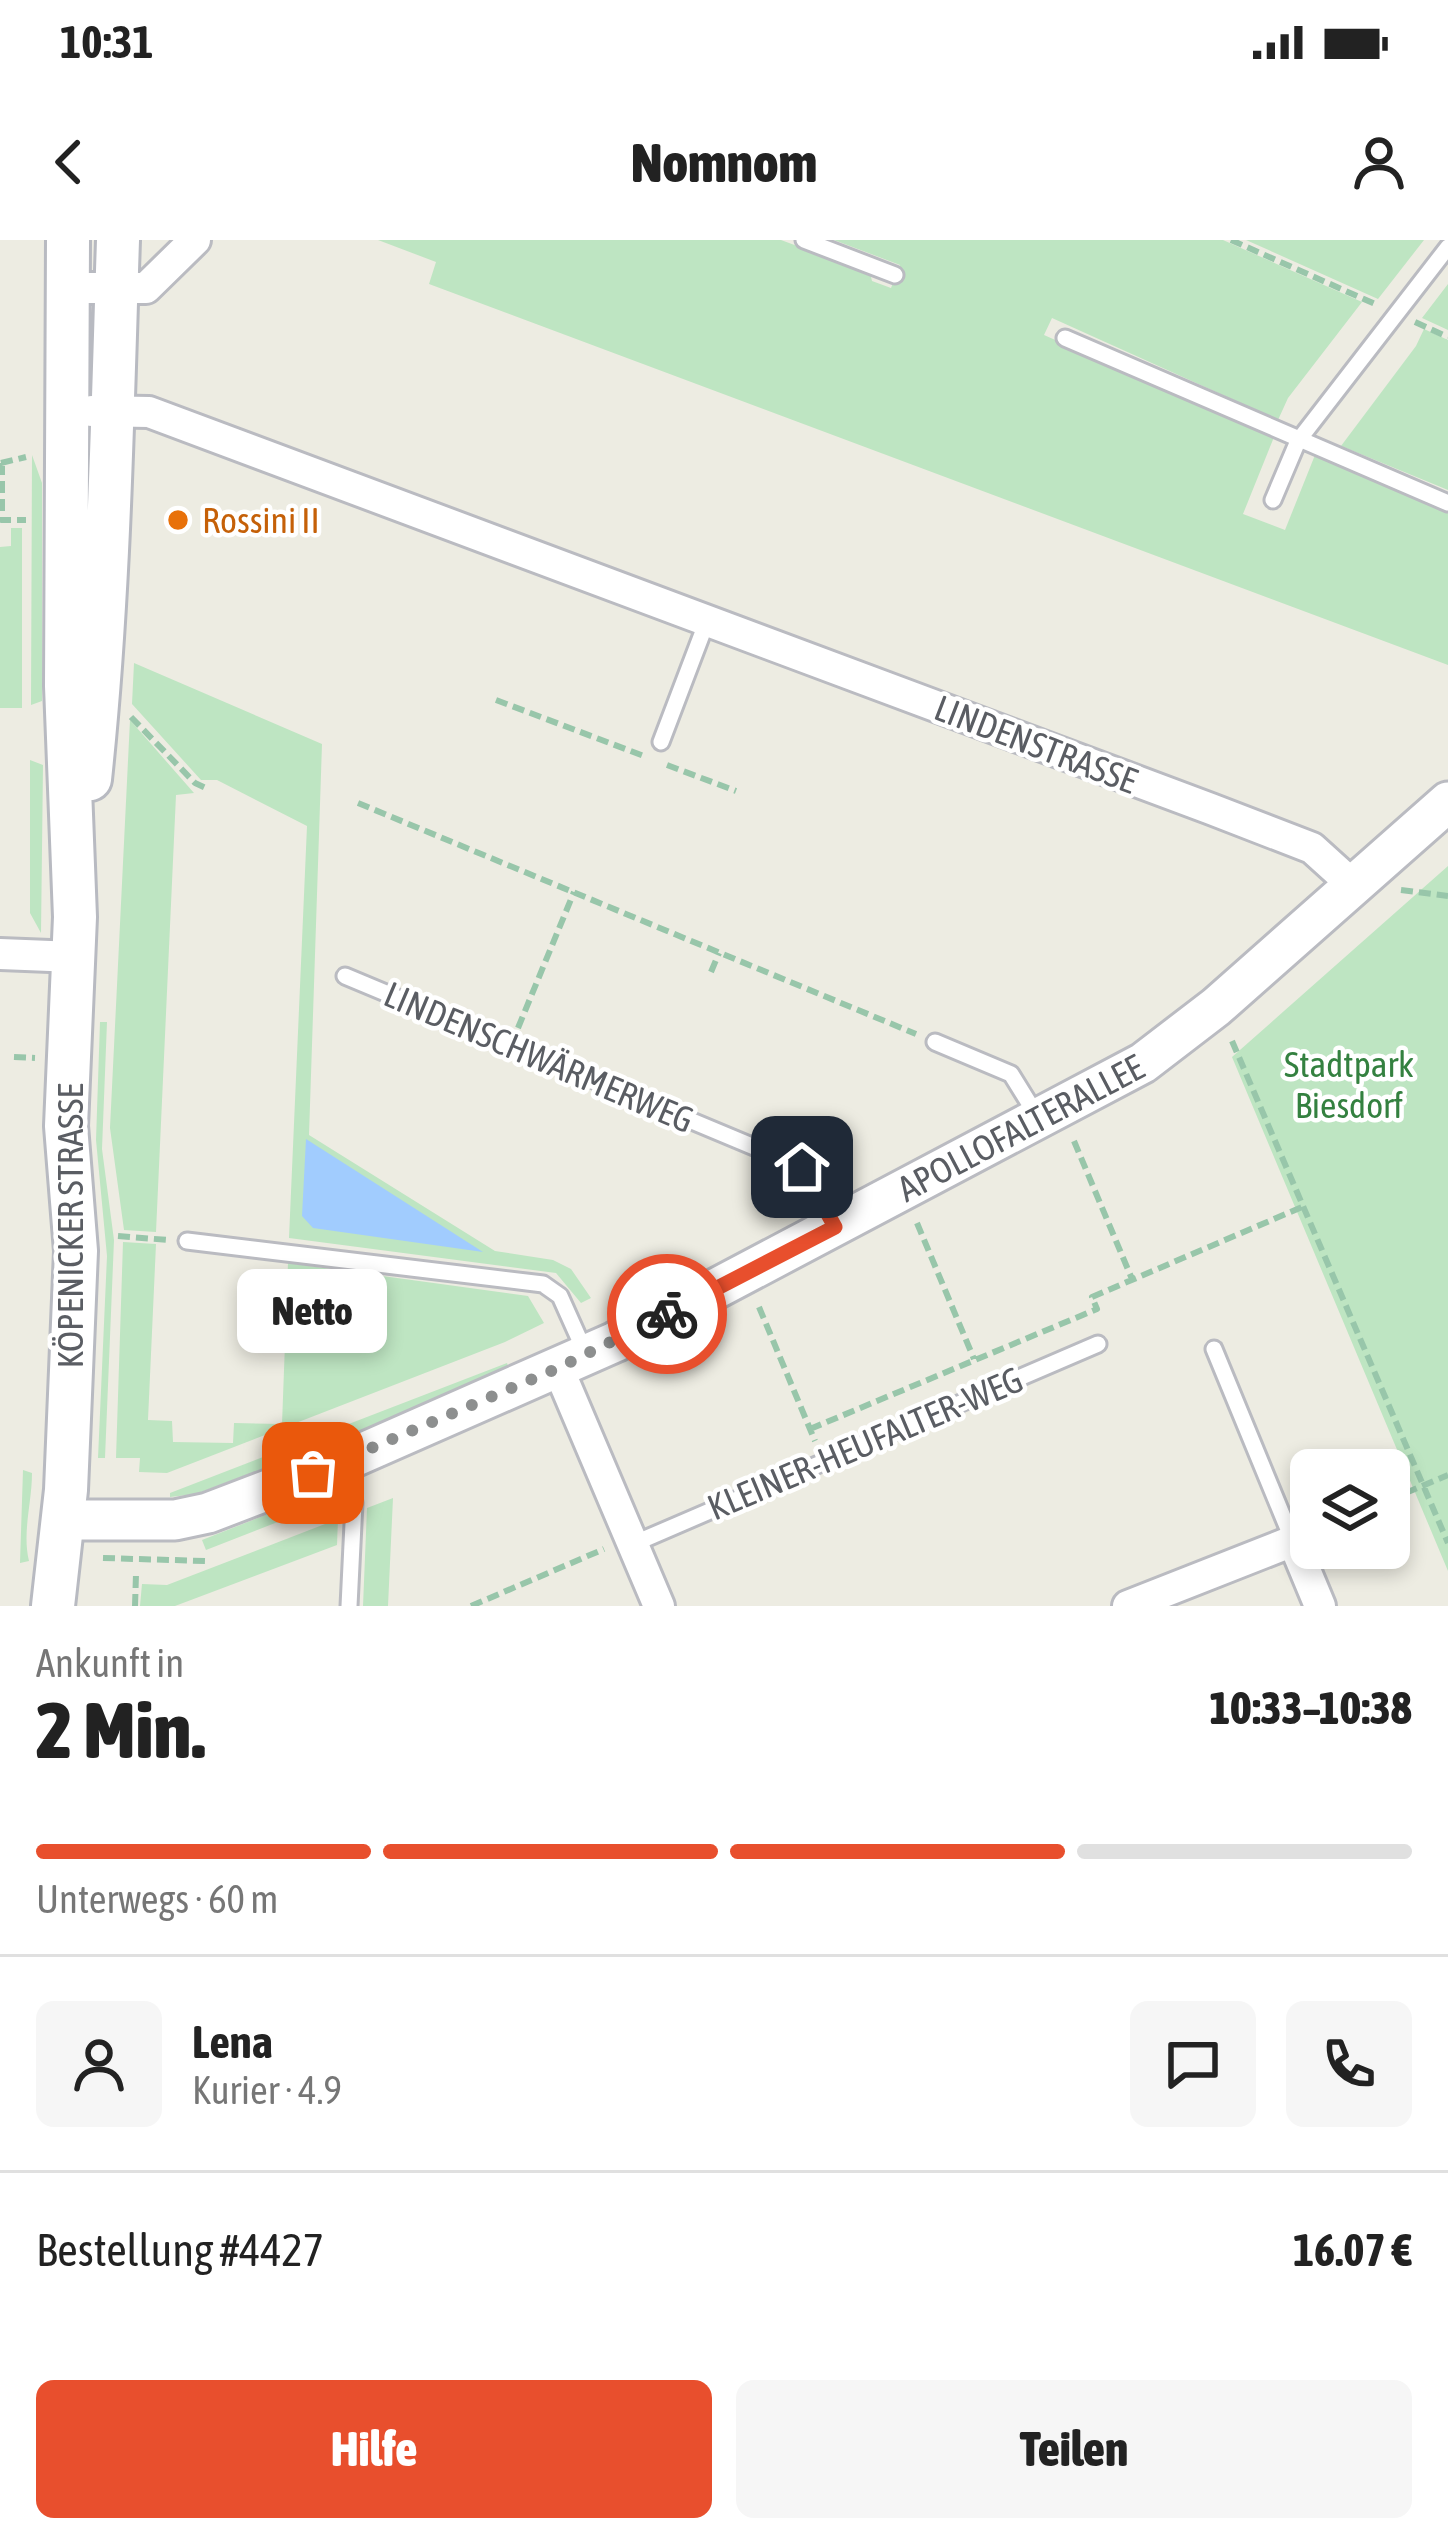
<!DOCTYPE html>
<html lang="de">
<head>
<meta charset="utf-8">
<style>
	:root { --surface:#fff; --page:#f6f6f6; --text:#222; --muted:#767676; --line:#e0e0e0; --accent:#e84f2d }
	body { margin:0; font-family:"Asap Condensed",sans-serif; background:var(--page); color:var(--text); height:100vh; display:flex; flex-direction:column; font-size:45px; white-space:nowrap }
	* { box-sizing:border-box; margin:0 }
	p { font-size:39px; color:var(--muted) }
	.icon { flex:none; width:66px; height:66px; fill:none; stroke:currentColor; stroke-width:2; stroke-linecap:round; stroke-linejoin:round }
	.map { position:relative; height:1366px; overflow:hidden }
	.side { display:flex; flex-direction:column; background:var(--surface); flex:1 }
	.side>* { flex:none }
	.tools { position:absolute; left:1290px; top:1209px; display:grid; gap:24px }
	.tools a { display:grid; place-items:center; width:120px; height:120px; border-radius:18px; background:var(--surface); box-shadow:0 6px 18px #0003; font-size:60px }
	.pin { position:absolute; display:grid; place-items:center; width:102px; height:102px; color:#fff; margin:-51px; border-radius:24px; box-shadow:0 6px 18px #0006 }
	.courier { position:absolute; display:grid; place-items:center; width:120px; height:120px; margin:-60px; border:9px solid #e84f2d; border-radius:50%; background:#fff; color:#222; box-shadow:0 3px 15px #0007 }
	.bubble { position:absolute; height:84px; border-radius:18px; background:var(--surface); box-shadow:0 6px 18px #0003; font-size:39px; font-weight:800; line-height:84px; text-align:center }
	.overview em { font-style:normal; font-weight:800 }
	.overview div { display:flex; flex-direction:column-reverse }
	.overview { display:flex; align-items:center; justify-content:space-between; height:204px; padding:0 36px }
	h1 { font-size:78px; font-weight:800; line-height:90px }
	.bar { display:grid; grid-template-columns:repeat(4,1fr); gap:18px 12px; align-content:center; height:144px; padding:0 36px }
	.bar i { height:15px; border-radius:9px; background:var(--line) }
	.bar .selected { background:var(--accent) }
	.bar p { grid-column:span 4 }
	.line { display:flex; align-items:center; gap:30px; padding:0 36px; border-top:3px solid var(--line) }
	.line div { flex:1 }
	.round { display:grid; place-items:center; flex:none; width:126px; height:126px; border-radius:18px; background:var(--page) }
	.primary-button { display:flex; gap:24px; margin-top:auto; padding:24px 36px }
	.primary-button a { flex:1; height:138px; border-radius:18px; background:var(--accent); color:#fff; font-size:48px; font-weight:800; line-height:138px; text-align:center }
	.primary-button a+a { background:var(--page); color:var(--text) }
	.status { display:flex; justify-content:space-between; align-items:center; height:84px; padding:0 60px; background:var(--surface); direction:ltr }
	.status svg { height:33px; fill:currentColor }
	header { display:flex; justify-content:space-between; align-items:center; height:156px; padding:0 36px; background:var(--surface); font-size:54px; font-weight:800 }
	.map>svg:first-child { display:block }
</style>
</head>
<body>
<div class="status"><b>10:31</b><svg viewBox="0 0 49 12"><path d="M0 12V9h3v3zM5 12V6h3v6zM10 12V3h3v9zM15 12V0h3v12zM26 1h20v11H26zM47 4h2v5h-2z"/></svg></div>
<header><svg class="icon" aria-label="back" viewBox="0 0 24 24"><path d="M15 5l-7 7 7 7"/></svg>Nomnom<svg class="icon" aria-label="person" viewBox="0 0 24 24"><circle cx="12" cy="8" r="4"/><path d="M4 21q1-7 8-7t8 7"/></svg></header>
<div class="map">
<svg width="1448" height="1366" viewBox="0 0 1448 1366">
	<rect width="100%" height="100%" fill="#edece2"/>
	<path fill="#bee5c2" d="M378,0H781L870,33L872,41L891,48L900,25L834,0H1223L1362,62L1288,158L1278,180L1052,78L1044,95L1274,197L1243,274L1285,290L1315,215L1448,269V425L429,44L436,22Z
		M1246,0H1424L1378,59Z
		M1448,44V90L1422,78Z
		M1424,89L1448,100V250L1341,206L1416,106Z
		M32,215L42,243V461L31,465Z
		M11,288H22V468H0V307L11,306Z
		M134,423L322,504L309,895L495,1011L553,1020L571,1029L591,1058L581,1063L556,1033L289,998L307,586L217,540H201L132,464Z
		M130,480L194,553L176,555L156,992L124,990L110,888Z
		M30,520L43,525L41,693L30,673Z
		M1448,626V1331L1232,817Z
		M100,782H107L102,909L114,1000L105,1218H98L107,1016L96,900Z
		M123,1002L156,1004L148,1180L172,1181L173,1202L233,1203L234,1183L282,1184L288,1023L528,1056L544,1083L505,1102L167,1233L139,1232L140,1218H116Z
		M507,1123L511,1134L196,1254L170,1257V1253Z
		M23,1230L32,1233C32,1263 22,1292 29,1321L20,1323Z
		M314,1256L329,1262L206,1310L202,1300Z
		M393,1258L388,1366H363L367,1268Z
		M338,1279L337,1305L175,1366H140L142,1344L167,1345Z"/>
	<path fill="#a1ccfe" d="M306,899L483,1012L313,988L302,976Z"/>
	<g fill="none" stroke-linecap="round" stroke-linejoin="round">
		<defs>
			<path id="service" d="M804,0L895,35
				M1065,98L1448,263
				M1273,260L1298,201L1448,7
				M661,502L707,381
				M345,736L802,927L834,985
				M935,802L1011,834L1037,876
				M187,1001L543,1044L560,1056L585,1112
				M1214,1109L1293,1301
				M347,1220L354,1263L349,1366
				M633,1304L1098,1104"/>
			<path id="minor" d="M70,48H146L195,0
				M92,171L149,172L1211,569L1312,608L1354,646
				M0,714L75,717
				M558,1128L659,1366
				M1128,1366L1293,1301L1320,1366"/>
			<g id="tertiary">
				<path id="s1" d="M62,1280H175L208,1273L347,1220L615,1102L1143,823L1216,767L1448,562"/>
			</g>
			<path id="secondary" d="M90,539C109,360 112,180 118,0
				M53,1366L66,1250L76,1011L66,886L75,677L66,446L68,0"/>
		</defs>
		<use href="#service" stroke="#babbc1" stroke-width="21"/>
		<use href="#minor" stroke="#babbc1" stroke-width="36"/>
		<use href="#tertiary" stroke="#babbc1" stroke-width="45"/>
		<use href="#secondary" stroke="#b8bac1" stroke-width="48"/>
		<path stroke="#98c6aa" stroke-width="6" stroke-dasharray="12 6" stroke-linecap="butt" d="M1231,0L1375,64
			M1415,82L1448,97
			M1,223L26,217
			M2,223V280H26
			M496,460L644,516
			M131,477L195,543L206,548
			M667,525L736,551
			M358,563L916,794
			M1401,650L1448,656
			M711,732L719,713
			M518,788L574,652
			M1232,801L1448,1303
			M14,817L35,818
			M1074,901L1132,1039
			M917,983L974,1119
			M118,996L168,1000
			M759,1067L815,1201
			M810,1189L1097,1069L1092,1057L1302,967
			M1389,1260L1448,1235
			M103,1318L205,1321
			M135,1366L136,1334
			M471,1366L604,1309"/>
		<use href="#service" stroke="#fff" stroke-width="15"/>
		<use href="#minor" stroke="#fff" stroke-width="30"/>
		<use href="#tertiary" stroke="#fff" stroke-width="39"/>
		<use href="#secondary" stroke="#fff" stroke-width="42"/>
	</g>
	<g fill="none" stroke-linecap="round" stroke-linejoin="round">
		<path stroke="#8d8f8f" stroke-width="12" stroke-dasharray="0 21.6" d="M313,1233L558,1128L667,1074"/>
		<path stroke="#e84f2d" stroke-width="15" d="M667,1074L835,987L802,927"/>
	</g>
	<circle fill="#e8710a" stroke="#fff" stroke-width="4.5" cx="178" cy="280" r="12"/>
	<g text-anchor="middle" stroke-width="9" stroke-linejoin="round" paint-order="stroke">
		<g font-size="36" fill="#c56008" stroke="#fff" text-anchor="start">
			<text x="202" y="293">Rossini II</text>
		</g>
		<g font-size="36" fill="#5a5d63" stroke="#fff">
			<text transform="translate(1036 504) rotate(21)" y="13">LINDENSTRASSE</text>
			<text transform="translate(539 817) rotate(23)" y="13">LINDENSCHWÄRMERWEG</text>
			<text dy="13" stroke="none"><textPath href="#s1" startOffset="1047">APOLLOFALTERALLEE</textPath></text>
			<text transform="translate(70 986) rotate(-90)" y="13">KÖPENICKER STRASSE</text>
			<text transform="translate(865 1203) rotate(-23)" y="13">KLEINER-HEUFALTER-WEG</text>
		</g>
		<g font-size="36" fill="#348140" stroke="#fff">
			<text x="1349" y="837">Stadtpark<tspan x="1349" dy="41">Biesdorf</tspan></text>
		</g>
	</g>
</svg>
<div class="tools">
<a><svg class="icon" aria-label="layers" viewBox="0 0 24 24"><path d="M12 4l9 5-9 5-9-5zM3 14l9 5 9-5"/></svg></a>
</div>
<div class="pin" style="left:313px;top:1233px;background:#ea580c"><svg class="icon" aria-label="bag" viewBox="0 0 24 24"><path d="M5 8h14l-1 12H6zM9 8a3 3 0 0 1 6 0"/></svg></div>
<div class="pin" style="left:802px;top:927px;background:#1f2937"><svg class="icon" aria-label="home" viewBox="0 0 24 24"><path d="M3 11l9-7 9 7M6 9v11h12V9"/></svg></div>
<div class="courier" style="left:667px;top:1074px"><svg class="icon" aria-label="bike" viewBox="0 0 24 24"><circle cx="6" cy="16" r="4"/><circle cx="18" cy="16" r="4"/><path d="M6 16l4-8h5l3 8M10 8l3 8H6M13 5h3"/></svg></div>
<div class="bubble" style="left:237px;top:1029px;width:150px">Netto</div>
</div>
<section class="side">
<div class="overview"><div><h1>2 Min.</h1><p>Ankunft in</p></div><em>10:33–10:38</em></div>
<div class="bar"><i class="selected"></i><i class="selected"></i><i class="selected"></i><i></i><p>Unterwegs · 60 m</p></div>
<div class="line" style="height:216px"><a class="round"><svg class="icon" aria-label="person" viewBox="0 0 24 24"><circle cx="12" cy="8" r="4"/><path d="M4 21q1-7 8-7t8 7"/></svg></a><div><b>Lena</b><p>Kurier · 4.9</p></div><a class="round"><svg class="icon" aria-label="chat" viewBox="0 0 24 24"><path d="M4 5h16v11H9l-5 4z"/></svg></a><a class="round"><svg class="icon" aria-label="phone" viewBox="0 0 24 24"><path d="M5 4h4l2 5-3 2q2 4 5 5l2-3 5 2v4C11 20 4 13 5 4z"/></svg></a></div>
<div class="line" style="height:156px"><div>Bestellung #4427</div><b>16.07 €</b></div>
<div class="primary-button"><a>Hilfe</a><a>Teilen</a></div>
</section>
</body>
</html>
